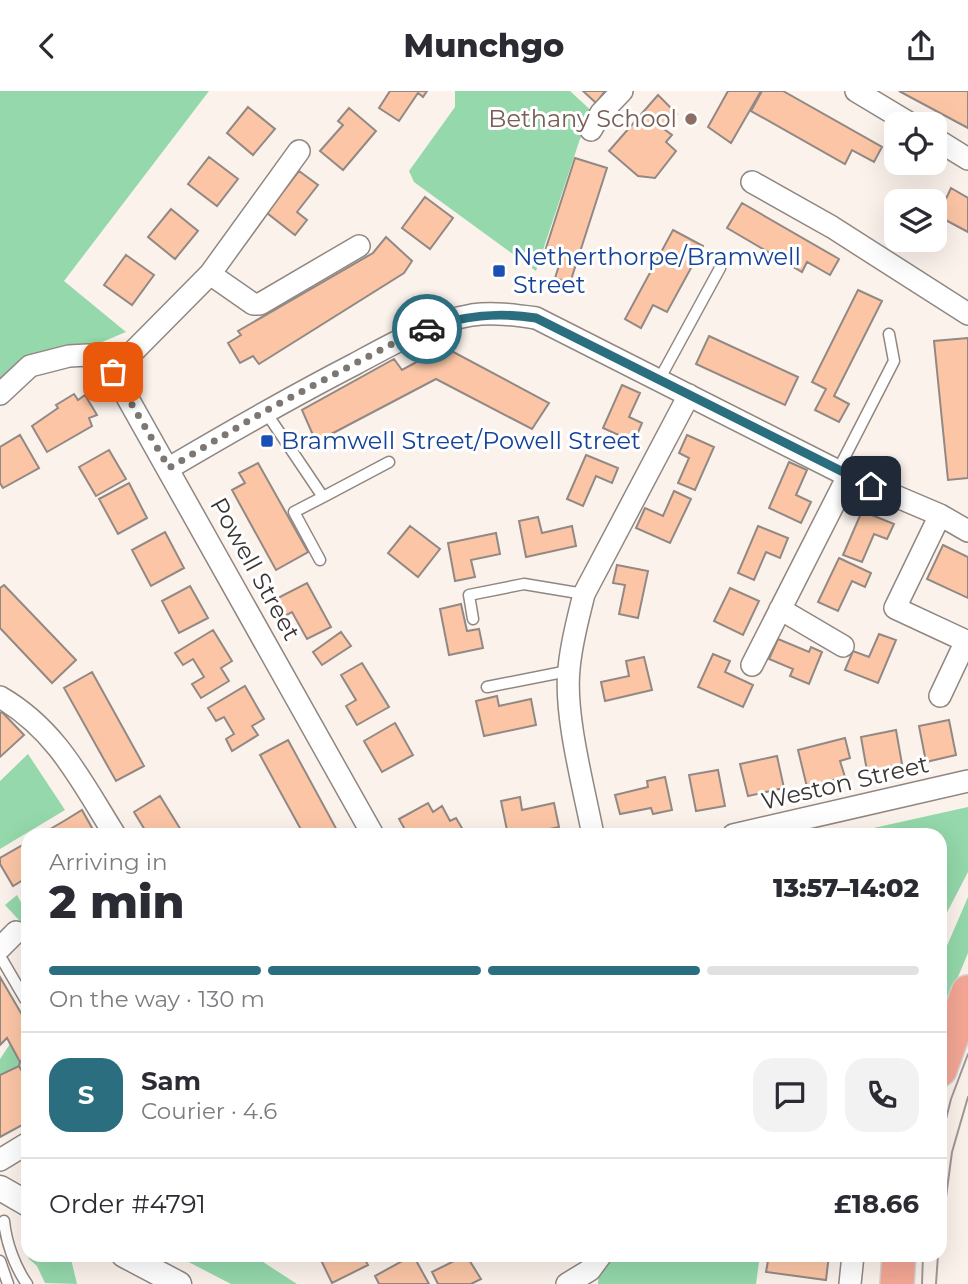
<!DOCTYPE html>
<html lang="en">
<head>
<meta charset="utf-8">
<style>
	:root { --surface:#fff; --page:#f2f2f3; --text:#2b2b33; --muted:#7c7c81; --line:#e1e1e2; --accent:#2a6e7f }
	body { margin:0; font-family:Montserrat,sans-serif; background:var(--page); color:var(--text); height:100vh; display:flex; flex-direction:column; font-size:26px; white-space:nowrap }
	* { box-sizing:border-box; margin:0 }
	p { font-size:23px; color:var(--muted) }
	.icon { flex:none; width:38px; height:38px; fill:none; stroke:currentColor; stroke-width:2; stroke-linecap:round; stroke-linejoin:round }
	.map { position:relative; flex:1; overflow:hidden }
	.drawer { position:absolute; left:21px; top:737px; width:926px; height:434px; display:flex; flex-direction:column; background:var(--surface); border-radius:21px; box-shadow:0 7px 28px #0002 }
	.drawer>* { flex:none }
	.buttons { position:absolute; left:884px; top:21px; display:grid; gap:14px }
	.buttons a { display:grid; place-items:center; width:63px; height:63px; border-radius:14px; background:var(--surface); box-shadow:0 7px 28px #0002; font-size:35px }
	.pin { position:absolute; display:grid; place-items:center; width:60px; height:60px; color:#fff; margin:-30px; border-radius:14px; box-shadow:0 4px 10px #0006 }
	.courier { position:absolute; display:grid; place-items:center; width:70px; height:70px; margin:-35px; border:5px solid #2a6e7f; border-radius:50%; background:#fff; color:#222; box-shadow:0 2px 9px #0007 }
	.summary em { font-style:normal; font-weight:800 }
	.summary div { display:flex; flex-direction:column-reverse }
	.summary { display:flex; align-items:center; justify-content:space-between; height:119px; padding:0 28px }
	h1 { font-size:46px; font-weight:800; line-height:52px }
	.bar { display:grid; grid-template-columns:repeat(4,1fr); gap:10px 7px; align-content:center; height:84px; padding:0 28px }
	.bar i { height:9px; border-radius:5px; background:var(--line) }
	.bar .current { background:var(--accent) }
	.bar p { grid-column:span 4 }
	.line { display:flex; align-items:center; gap:18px; padding:0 28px; border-top:2px solid var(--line) }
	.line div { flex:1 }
	.round { display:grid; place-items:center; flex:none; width:74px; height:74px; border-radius:21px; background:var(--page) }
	header { display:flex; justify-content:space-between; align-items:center; height:91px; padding:0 28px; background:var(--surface); font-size:32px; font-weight:800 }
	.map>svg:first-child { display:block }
</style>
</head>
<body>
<header><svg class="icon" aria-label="back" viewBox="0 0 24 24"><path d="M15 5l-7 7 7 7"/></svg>Munchgo<svg class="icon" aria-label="share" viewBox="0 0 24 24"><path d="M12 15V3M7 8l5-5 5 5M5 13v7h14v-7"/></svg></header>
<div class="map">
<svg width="968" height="1193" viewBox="0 0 968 1193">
	<rect width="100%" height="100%" fill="#fcf2ec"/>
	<path fill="#94d8ab" d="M0,0H209L64,190L126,241L69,265L0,300Z
		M455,0H570L596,24L580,48L536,180L414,91L409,80L455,16Z
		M28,663L65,719L0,758V690Z
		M968,716V781L940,835V744H842Z
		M17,804L22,813L28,810V839L5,814Z
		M968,806V862L940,929V871Z
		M10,953L20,971L19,975L0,984V968Z
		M22,1145L28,1148V1164H63L71,1168L77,1193L45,1192L37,1175L29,1168Z
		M175,1164H229L260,1169L297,1193H231Z
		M610,1164H760L756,1193H598L599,1173Z"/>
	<path fill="#fcc6a6" stroke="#928984" stroke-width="2" d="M390,0H427L423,6L418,2L399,30L379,17Z
		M583,0H605L596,12Z
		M728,0H761L731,52L708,36Z
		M762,0H783L882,56L874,71L852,59L845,73L751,20Z
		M899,0H968V37Z
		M658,4L677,23L664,38L672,44L666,51L676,60L655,87L638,85L609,60Z
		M248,16L275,38L253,64L227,42Z
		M349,17L376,40L343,79L320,60L343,34L338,30Z
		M209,66L238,88L217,115L188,93Z
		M575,67L607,77L570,192L555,187L563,162L546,157Z
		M299,80L318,94L297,121L307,129L295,144L267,122Z
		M951,97L968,107V141L938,125Z
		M425,106L453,127L430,158L402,137Z
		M742,112L839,168L830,184L807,171L802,181L727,137Z
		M171,118L198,140L175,168L148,146Z
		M673,139L703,155L667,221L653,214L641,237L625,228Z
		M386,146L412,170L404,182L259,273L253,265L240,272L228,252L241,244L238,240L373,162Z
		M126,164L154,184L132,214L104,194Z
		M858,199L882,210L834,305L849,313L839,331L815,319L826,298L812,291Z
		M709,245L798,286L785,314L696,273Z
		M968,247V387L948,389L934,250Z
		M444,256L549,312L532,338L436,288L316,351L302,319L394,268L402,279Z
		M622,294L640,302L629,326L642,332L634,351L603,337Z
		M74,303L78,309L85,304L97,324L89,327L92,335L47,361L32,335L58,317L56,314Z
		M20,344L39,377L3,397L0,392V356Z
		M687,344L714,356L695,399L678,392L689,367L679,362Z
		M109,359L126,388L96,405L79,376Z
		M586,364L618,377L612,392L596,385L583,415L567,408Z
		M789,371L807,379L796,404L811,411L801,432L769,417Z
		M258,372L308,461L276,479L232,399L245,392L239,382Z
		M129,392L147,427L118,443L99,408Z
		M674,400L691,408L670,452L636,437L645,417L663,425Z
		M862,420L894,433L887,448L874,443L862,471L843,464Z
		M538,426L542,442L572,435L576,455L526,466L519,430Z
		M410,435L440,458L418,486L388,462Z
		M758,435L788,447L780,467L766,461L754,489L738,482Z
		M165,441L184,477L151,495L132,459Z
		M496,442L500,463L471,469L475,486L455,490L448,452Z
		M943,454L968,466V507L927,488Z
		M839,467L871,482L865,496L852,490L838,520L818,511Z
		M617,474L648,480L638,527L619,523L625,494L613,492Z
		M307,492L331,536L307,548L292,521L281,527L272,510Z
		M4,494L76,569L52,592L0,537V497Z
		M190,495L208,527L179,542L162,510Z
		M730,497L759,510L743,544L714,530Z
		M461,513L467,540L479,538L483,557L449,564L440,518Z
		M213,539L232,570L221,577L229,590L201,607L192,593L204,586L193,568L183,574L175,562Z
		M341,541L351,555L322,574L313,561Z
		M879,543L896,549L878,592L845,579L853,560L869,566Z
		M778,548L809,561L811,556L822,561L809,593L790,585L793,578L769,568Z
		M713,563L730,570L725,581L753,594L743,616L698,596Z
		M644,566L652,599L605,610L601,591L629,585L626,570Z
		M362,572L389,616L357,634L346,615L356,609L341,584Z
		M92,581L144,675L116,690L64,597Z
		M245,595L264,628L252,635L258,644L232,660L226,648L234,643L224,626L216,630L208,617Z
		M497,605L499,615L531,608L536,634L484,645L476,610Z
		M2,621L24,644L0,666V622Z
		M949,629L956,664L926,671L919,635Z
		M395,632L413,664L382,681L364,650Z
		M896,639L902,673L867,680L861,646Z
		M845,647L850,667L840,670L845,686L807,696L798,659Z
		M288,649L339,743V744H304L260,664Z
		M777,665L784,697L748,705L740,673Z
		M718,679L725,715L696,720L689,684Z
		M665,686L672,719L653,723L651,717L620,723L615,704L648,696L647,690Z
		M160,705L184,744H148L134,721Z
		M520,706L522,719L554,712L559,736L521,744H508L501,710Z
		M428,712L433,721L442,715L450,730L456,727L466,744H408L399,728Z
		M82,719L96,744H40L64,730Z
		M28,751V786L13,795L0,773V767Z
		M0,886L28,934V967L20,971L7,947L0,954Z
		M28,967V991L19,975L20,971Z
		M19,975L28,991V1019L23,1028L26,1032L0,1046V984Z
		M322,1164H362L368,1174L332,1192L319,1165Z
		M413,1164L429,1193H379L375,1185Z
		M466,1164L481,1188L471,1193H438L432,1181Z
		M769,1164H829L826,1189L766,1181Z"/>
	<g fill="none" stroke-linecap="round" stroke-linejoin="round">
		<defs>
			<path id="service" d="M659,289L720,177
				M265,320L323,406L389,371
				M838,379L894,270L889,243
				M320,469L294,421L323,406
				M473,528L469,504L524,493L584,503
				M487,596L568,580
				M0,865L25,908
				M4,1130C6,1151 15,1176 27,1193
				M0,1170L8,1193"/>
			<path id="minor" d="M856,0L911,33
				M591,39L601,22L622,0
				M934,47L968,68
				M752,91L832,136L968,223
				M210,183L253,213H260L359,155
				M113,281L210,183L299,60
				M0,303L30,275L69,265L88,264L103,271L113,281L373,744
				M169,377C230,341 291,306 355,273C392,253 430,231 472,224C493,221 515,224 536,227L848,385L940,424L968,440
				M780,518L843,555
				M752,574L848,385
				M940,605L966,550L895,517L940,424
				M0,606C57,639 81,690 115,744
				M593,744C584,697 564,624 569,578C571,552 578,528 584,503L689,304
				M733,744L968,690
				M0,857L16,841
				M0,1069L28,1052
				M567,1193L590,1179L601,1164
				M850,1193L853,1164"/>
			<path id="tertiary" d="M0,1097L28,1113
				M124,1164L179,1193"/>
			<path id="trunk" d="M940,979L968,901
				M897,1193L899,1164"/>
		</defs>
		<use href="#service" stroke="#908782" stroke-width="13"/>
		<use href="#minor" stroke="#908782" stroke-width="24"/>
		<use href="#tertiary" stroke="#908782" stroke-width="27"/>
		<use href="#trunk" stroke="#d3d3d2" stroke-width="36"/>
		<use href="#service" stroke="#fff" stroke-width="10"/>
		<use href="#minor" stroke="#fff" stroke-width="21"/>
		<use href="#tertiary" stroke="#fff" stroke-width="24"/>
		<use href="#trunk" stroke="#f4a694" stroke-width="33"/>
		<path stroke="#9f9894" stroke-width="2" d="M940,1052L951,1008L968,963
			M940,1151L952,1061L968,1006
			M922,1193L923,1164
			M936,1193L938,1164"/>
	</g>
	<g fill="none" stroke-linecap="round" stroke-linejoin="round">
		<path stroke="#7d7774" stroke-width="7" stroke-dasharray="0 12.6" d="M113,281L169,377L265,320L409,244L427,238"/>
		<path stroke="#2a6e7f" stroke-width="9" d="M427,238C463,224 497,221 536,227L871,395"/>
	</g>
	<circle fill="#8d6e63" stroke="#fff" stroke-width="2.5" cx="691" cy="28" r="7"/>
	<g fill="#1a4fb4" stroke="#fff" stroke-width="2.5">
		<rect x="492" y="173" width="14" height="14" rx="3.5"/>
		<rect x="260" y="343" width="14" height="14" rx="3.5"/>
	</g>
	<g text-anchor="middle" stroke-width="6" stroke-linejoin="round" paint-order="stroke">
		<g font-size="24" fill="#785e54" stroke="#fff" text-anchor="end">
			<text x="677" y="36">Bethany School</text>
		</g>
		<g font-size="24" fill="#164399" stroke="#fff" text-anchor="start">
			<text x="513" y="174">Netherthorpe/Bramwell<tspan x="513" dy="28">Street</tspan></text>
			<text x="281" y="358">Bramwell Street/Powell Street</text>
		</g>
		<g font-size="24" fill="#393533" stroke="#fff">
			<text transform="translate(255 478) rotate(61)" y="8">Powell Street</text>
			<text transform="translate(845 692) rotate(-13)" y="8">Weston Street</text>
		</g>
	</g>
</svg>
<div class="buttons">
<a><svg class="icon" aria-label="locate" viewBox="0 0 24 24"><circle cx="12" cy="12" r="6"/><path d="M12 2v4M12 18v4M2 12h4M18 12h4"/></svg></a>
<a><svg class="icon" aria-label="layers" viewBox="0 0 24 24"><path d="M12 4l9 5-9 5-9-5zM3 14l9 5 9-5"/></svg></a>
</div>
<div class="pin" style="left:113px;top:281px;background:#ea580c"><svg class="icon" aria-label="bag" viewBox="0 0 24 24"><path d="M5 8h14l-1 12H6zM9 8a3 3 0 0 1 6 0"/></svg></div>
<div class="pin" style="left:871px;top:395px;background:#1f2937"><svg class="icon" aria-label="home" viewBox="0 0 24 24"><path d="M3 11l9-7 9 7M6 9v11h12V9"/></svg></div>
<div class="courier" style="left:427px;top:238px"><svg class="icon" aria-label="car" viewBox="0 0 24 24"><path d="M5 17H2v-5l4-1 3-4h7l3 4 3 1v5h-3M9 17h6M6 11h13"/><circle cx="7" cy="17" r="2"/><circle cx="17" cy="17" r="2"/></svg></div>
<section class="drawer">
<div class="summary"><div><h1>2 min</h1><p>Arriving in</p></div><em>13:57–14:02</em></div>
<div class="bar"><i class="current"></i><i class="current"></i><i class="current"></i><i></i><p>On the way · 130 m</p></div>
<div class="line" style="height:126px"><b class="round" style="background:var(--accent);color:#fff">S</b><div><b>Sam</b><p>Courier · 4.6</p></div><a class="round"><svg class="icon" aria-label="chat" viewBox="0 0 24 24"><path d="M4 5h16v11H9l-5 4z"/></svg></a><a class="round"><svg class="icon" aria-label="phone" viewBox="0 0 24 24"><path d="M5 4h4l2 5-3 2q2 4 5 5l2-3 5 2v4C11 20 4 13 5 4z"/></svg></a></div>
<div class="line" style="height:91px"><div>Order #4791</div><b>£18.66</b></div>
</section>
</div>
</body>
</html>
